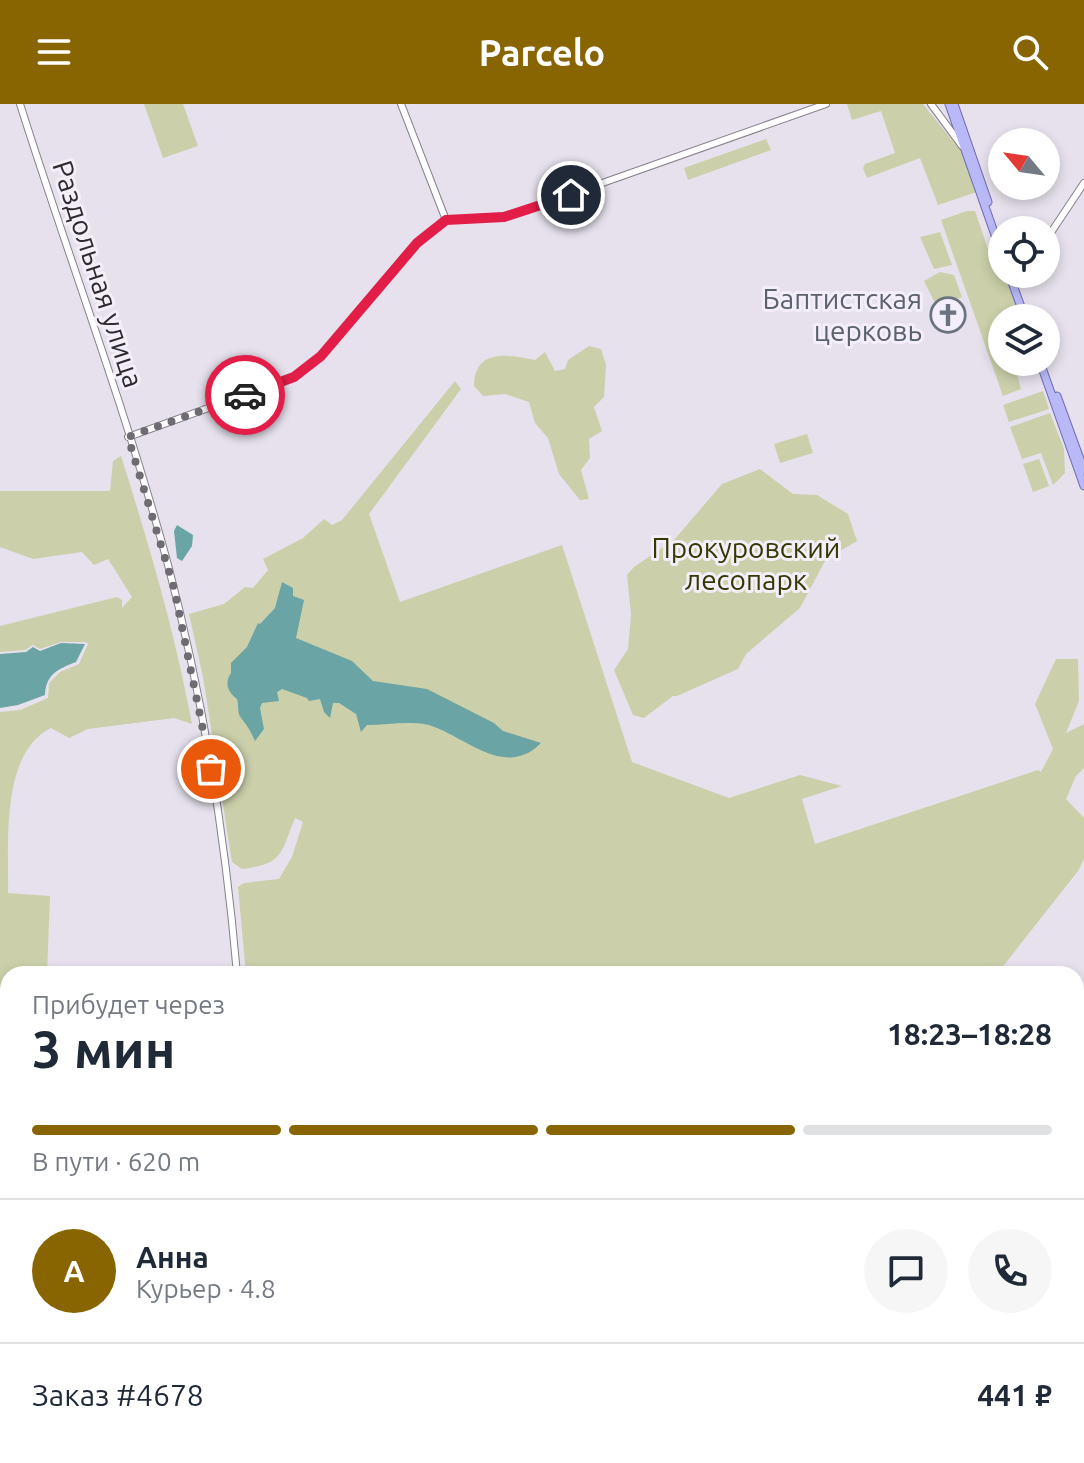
<!DOCTYPE html>
<html lang="ru">
<head>
<meta charset="utf-8">
<style>
	:root { --surface:#fff; --page:#f6f6f7; --text:#1f2937; --muted:#747a83; --line:#e0e1e3; --accent:#886501 }
	body { margin:0; font-family:Ubuntu,sans-serif; background:var(--page); color:var(--text); height:100vh; display:flex; flex-direction:column; font-size:30px; white-space:nowrap }
	* { box-sizing:border-box; margin:0 }
	p { font-size:26px; color:var(--muted) }
	.icon { flex:none; width:44px; height:44px; fill:none; stroke:currentColor; stroke-width:2; stroke-linecap:round; stroke-linejoin:round }
	.map { position:relative; flex:1; overflow:hidden }
	.side { position:absolute; left:0px; top:862px; width:1084px; height:498px; display:flex; flex-direction:column; background:var(--surface); border-radius:24px 24px 0 0; box-shadow:0 4px 12px #0003 }
	.side>* { flex:none }
	.needle { width:52px; rotate:299deg }
	.tools { position:absolute; left:988px; top:24px; display:grid; gap:16px }
	.tools a { display:grid; place-items:center; width:72px; height:72px; border-radius:50%; background:var(--surface); box-shadow:0 4px 12px #0003; font-size:40px }
	.pin { position:absolute; display:grid; place-items:center; width:68px; height:68px; color:#fff; margin:-34px; border:4px solid #fff; border-radius:50%; box-shadow:0 2px 8px #0007 }
	.courier { position:absolute; display:grid; place-items:center; width:80px; height:80px; margin:-40px; border:6px solid #e11d48; border-radius:50%; background:#fff; color:#222; box-shadow:0 2px 10px #0007 }
	.headline em { font-style:normal; font-weight:600 }
	.headline div { display:flex; flex-direction:column-reverse }
	.headline { display:flex; align-items:center; justify-content:space-between; height:136px; padding:0 32px }
	h1 { font-size:52px; font-weight:600; line-height:60px }
	.bar { display:grid; grid-template-columns:repeat(4,1fr); gap:12px 8px; align-content:center; height:96px; padding:0 32px }
	.bar i { height:10px; border-radius:6px; background:var(--line) }
	.bar .active { background:var(--accent) }
	.bar p { grid-column:span 4 }
	.line { display:flex; align-items:center; gap:20px; padding:0 32px; border-top:2px solid var(--line) }
	.line div { flex:1 }
	.round { display:grid; place-items:center; flex:none; width:84px; height:84px; border-radius:42px; background:var(--page) }
	header { display:flex; justify-content:space-between; align-items:center; height:104px; padding:0 32px; background:var(--accent); color:#fff; font-size:36px; font-weight:600 }
	.map>svg:first-child { display:block }
</style>
</head>
<body>
<header><svg class="icon" aria-label="menu" viewBox="0 0 24 24"><path d="M4 6h16M4 12h16M4 18h16"/></svg>Parcelo<svg class="icon" aria-label="search" viewBox="0 0 24 24"><circle cx="10" cy="10" r="6"/><path d="M15 15l6 6"/></svg></header>
<div class="map">
<svg width="1084" height="1359" viewBox="0 0 1084 1359">
	<rect width="100%" height="100%" fill="#e6e1ec"/>
	<path fill="#cbd0ab" d="M144,0H183L198,42L163,54Z
		M847,0H923L961,47L977,88L938,101L920,54L867,74L863,64L865,60L895,49L881,7L852,16Z
		M766,35L771,46L688,76L684,64Z
		M967,107H975L988,145L1000,150L1002,170H1007L1023,214H1002V258H1016L1011,263L1013,268L1016,267L1021,285L1003,292L941,116Z
		M940,128L952,161L934,165L920,133Z
		M940,168L954,171L962,193L937,203L924,177Z
		M589,242L601,245L606,261L604,293L594,303L602,327L589,335L590,354L581,366L589,395L580,396L559,370L548,334L535,319L529,298L505,290L483,292L474,282C474,245 508,250 535,256L545,248L555,267L565,265L568,256Z
		M455,277L461,285L369,410L400,498L562,441L632,658L729,694L800,671L842,682L802,695L815,740L1038,666L1041,668L1053,645L1035,600L1056,555H1078L1079,597L1066,629L1084,620V664L1076,672L1066,695L1084,714V755L1078,767L997,870H246L238,783L244,779L279,775L292,753L303,718L295,714C280,750 284,760 242,765L232,758L203,573L189,510L224,500L245,483L253,484L268,466L263,455L303,434L324,415L332,421L342,416Z
		M1043,287L1049,305L1009,318L1003,301Z
		M1050,309L1064,345L1065,369L1053,381L1041,349L1022,355L1010,323Z
		M807,330L813,349L780,359L774,340Z
		M121,352C149,440 175,529 192,620L174,614L88,625L69,634L51,624C0,649 9,740 8,789L50,792L47,870H8V974L0,988V608L20,606L48,594L49,579L60,568L79,560L88,540L86,538H61L40,545L33,541L25,546L0,548V522L117,493L122,496V504L132,493L108,455L94,461L82,448L33,455L0,443V387H110L113,357Z
		M1039,355L1049,382L1033,388L1023,360Z
		M760,365L793,390L817,391L848,410L857,437L826,455L800,504L746,550L738,565L677,592H673L644,614L633,611L614,566L628,545L631,510L627,471L634,463L674,436L722,380Z
		M1076,1263H1084V1338L1076,1339Z
		M275,1352H361L360,1359H275Z"/>
	<path fill="#6aa4a4" d="M177,421L193,431L192,442L182,457L177,454L174,427Z
		M282,478L293,484V492L304,496L296,534L352,557L373,577L427,585L494,619L503,627L541,639C503,678 459,626 424,620C406,617 385,621 367,621L361,628L356,610L339,599H333L330,614L324,608L320,595L309,597L307,594L282,585L277,588L279,597L262,599L260,604L264,625L255,637C250,626 248,623 241,614C237,609 239,602 237,595C228,588 224,579 231,569V559L247,543L258,519L260,520L275,504Z
		M61,539L85,540L76,558C58,565 46,570 45,591L18,601L0,604V550L26,548L33,543L40,547Z"/>
	<g fill="none" stroke-linecap="round" stroke-linejoin="round">
		<defs>
			<path id="secondary" d="M20,0C68,152 125,303 167,457C203,592 225,731 237,870
				M401,0L446,116
				M931,0L962,42
				M1046,136L1084,79
				M128,333L294,273L321,252L417,139L446,116L509,112L826,0
				M267,1359V1352"/>
			<path id="primary" d="M949,0L1002,151
				M954,0L988,98
				M1009,170L1025,214
				M1040,258L1084,382
				M1057,292L1084,366
				M1076,1345H1084
				M922,1359L999,1352"/>
		</defs>
		<use href="#secondary" stroke="#86818a" stroke-width="8"/>
		<use href="#primary" stroke="#6a69af" stroke-width="9"/>
		<use href="#secondary" stroke="#fff" stroke-width="6"/>
		<use href="#primary" stroke="#b9b9f8" stroke-width="7"/>
	</g>
	<g fill="none" stroke-linecap="round" stroke-linejoin="round">
		<path stroke="#6e6b72" stroke-width="8" stroke-dasharray="0 14.4" d="M211,665L174,484L128,333L245,291"/>
		<path stroke="#e11d48" stroke-width="10" d="M245,291L294,273L321,252L417,139L446,116L504,113L571,91"/>
	</g>
	<defs>
		<symbol id="church-ring" viewBox="-11 -11 22 22"><circle r="9.5" fill="#f3eef9" stroke="#6b7280" stroke-width="1.5"/><path d="M-1.2-6h2.4v3.5h3.3v2.4h-3.3V6h-2.4V-.1h-3.3v-2.4h3.3Z" fill="#6b7280"/></symbol>
	</defs>
	<g fill-rule="evenodd">
		<use href="#church-ring" x="928" y="191" width="40" height="40"/>
	</g>
	<g text-anchor="middle" stroke-width="6" stroke-linejoin="round" paint-order="stroke">
		<g font-size="28" fill="#2e2c30" stroke="#f3eef9">
			<text transform="translate(98 170) rotate(72)" y="10">Раздольная улица</text>
		</g>
		<g font-size="28" fill="#5b616d" stroke="#f3eef9" text-anchor="end">
			<text x="922" y="205">Баптистская<tspan x="922" dy="32">церковь</tspan></text>
		</g>
		<g font-size="28" fill="#353801" stroke="#f3eef9">
			<text x="746" y="454">Прокуровский<tspan x="746" dy="32">лесопарк</tspan></text>
		</g>
	</g>
</svg>
<div class="tools">
<a><svg class="needle" viewBox="-14 -14 28 28"><path d="M0-13l5 13h-10z" fill="#e53935"/><path d="M0 13l5-13h-10z" fill="#747a83"/></svg></a>
<a><svg class="icon" aria-label="locate" viewBox="0 0 24 24"><circle cx="12" cy="12" r="6"/><path d="M12 2v4M12 18v4M2 12h4M18 12h4"/></svg></a>
<a><svg class="icon" aria-label="layers" viewBox="0 0 24 24"><path d="M12 4l9 5-9 5-9-5zM3 14l9 5 9-5"/></svg></a>
</div>
<div class="pin" style="left:211px;top:665px;background:#ea580c"><svg class="icon" aria-label="bag" viewBox="0 0 24 24"><path d="M5 8h14l-1 12H6zM9 8a3 3 0 0 1 6 0"/></svg></div>
<div class="pin" style="left:571px;top:91px;background:#1f2937"><svg class="icon" aria-label="home" viewBox="0 0 24 24"><path d="M3 11l9-7 9 7M6 9v11h12V9"/></svg></div>
<div class="courier" style="left:245px;top:291px"><svg class="icon" aria-label="car" viewBox="0 0 24 24"><path d="M5 17H2v-5l4-1 3-4h7l3 4 3 1v5h-3M9 17h6M6 11h13"/><circle cx="7" cy="17" r="2"/><circle cx="17" cy="17" r="2"/></svg></div>
<section class="side">
<div class="headline"><div><h1>3 мин</h1><p>Прибудет через</p></div><em>18:23–18:28</em></div>
<div class="bar"><i class="active"></i><i class="active"></i><i class="active"></i><i></i><p>В пути · 620 m</p></div>
<div class="line" style="height:144px"><b class="round" style="background:var(--accent);color:#fff">А</b><div><b>Анна</b><p>Курьер · 4.8</p></div><a class="round"><svg class="icon" aria-label="chat" viewBox="0 0 24 24"><path d="M4 5h16v11H9l-5 4z"/></svg></a><a class="round"><svg class="icon" aria-label="phone" viewBox="0 0 24 24"><path d="M5 4h4l2 5-3 2q2 4 5 5l2-3 5 2v4C11 20 4 13 5 4z"/></svg></a></div>
<div class="line" style="height:104px"><div>Заказ #4678</div><b>441 ₽</b></div>
</section>
</div>
</body>
</html>
